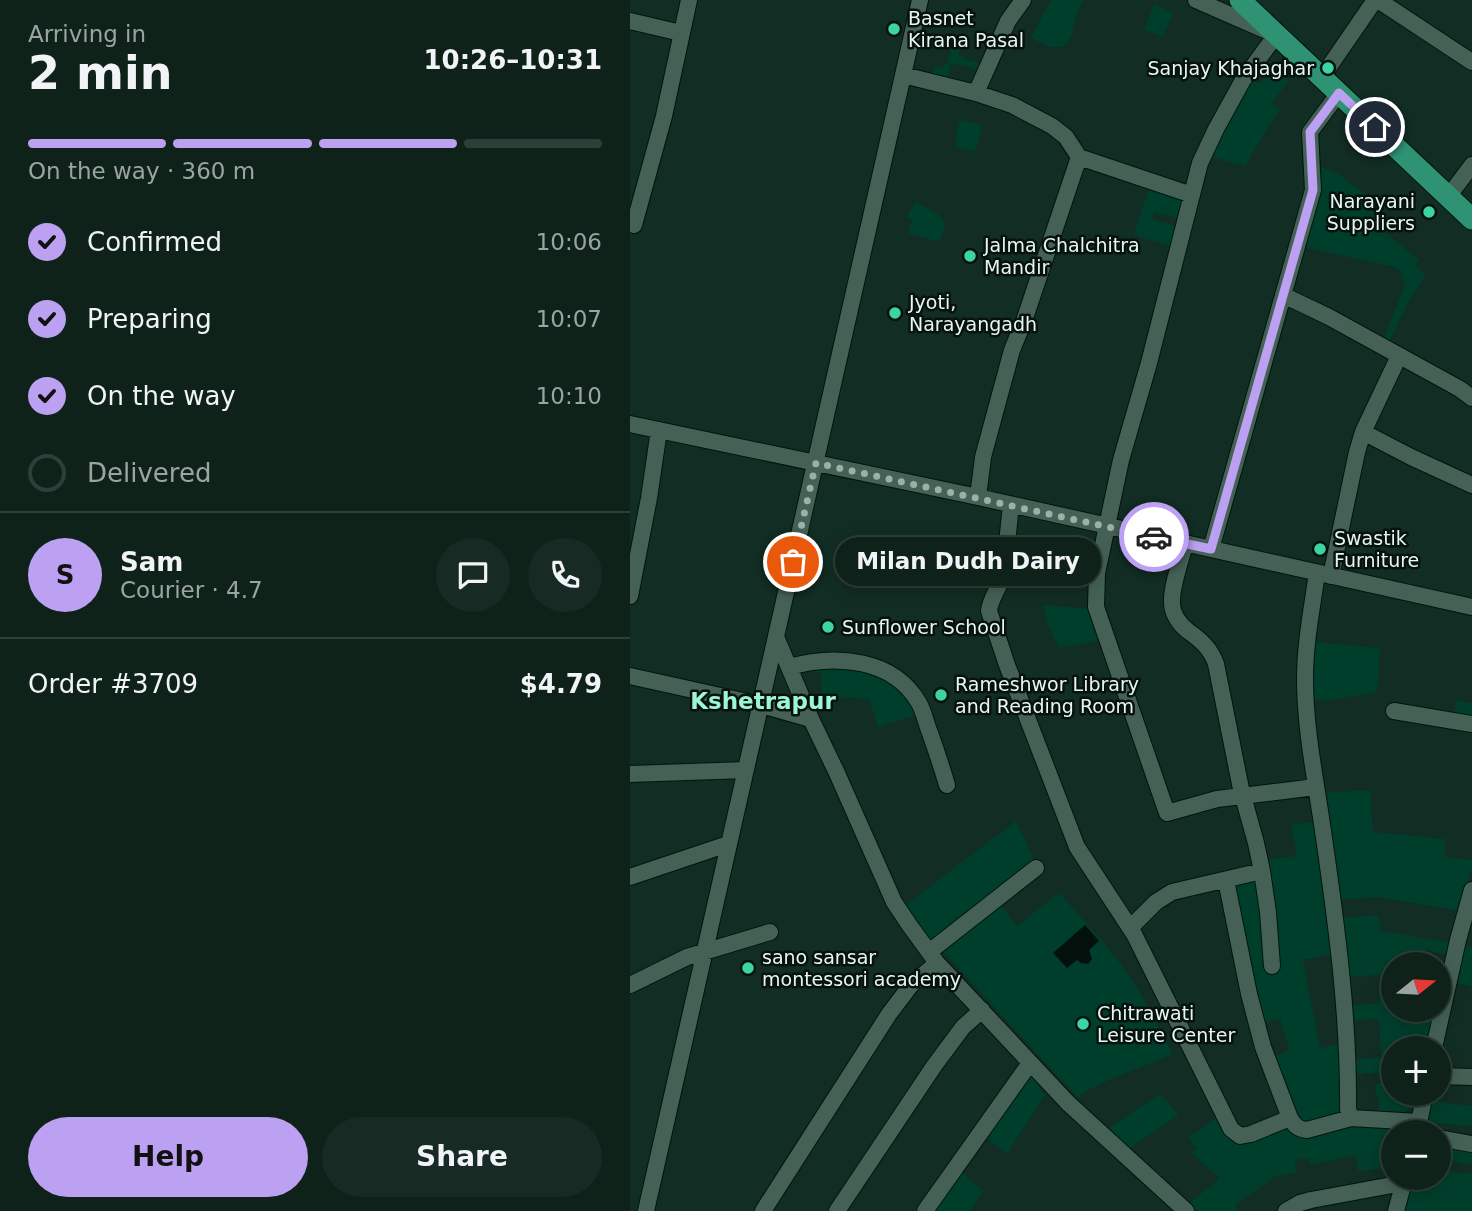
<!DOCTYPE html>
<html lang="en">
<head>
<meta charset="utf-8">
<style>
	:root { --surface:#0e221a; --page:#172a23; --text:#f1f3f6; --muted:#9ba4a2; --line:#2e3f39; --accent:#bca0f2 }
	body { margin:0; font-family:"DejaVu Sans",sans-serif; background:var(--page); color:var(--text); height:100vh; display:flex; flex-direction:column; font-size:26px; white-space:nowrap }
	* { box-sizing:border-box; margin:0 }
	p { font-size:23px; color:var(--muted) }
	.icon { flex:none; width:38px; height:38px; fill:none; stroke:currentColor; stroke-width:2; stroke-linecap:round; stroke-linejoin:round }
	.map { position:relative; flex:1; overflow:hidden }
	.details { display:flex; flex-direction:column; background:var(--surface); width:630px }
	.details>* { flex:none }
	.needle { width:46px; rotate:72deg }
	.tools { position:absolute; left:751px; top:952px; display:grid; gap:14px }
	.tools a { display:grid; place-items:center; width:70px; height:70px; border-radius:50%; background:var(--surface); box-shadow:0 4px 18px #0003,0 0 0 2px var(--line); font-size:35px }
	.pin { position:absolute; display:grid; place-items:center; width:60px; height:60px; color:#fff; margin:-30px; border:4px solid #fff; border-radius:50%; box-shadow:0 2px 7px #0007 }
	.courier { position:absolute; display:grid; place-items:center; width:70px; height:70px; margin:-35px; border:5px solid #bca0f2; border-radius:50%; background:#fff; color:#222; box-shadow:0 2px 9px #0007 }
	.bubble { position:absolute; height:49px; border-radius:24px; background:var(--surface); box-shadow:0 4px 18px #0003,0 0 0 2px var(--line); font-size:23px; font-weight:800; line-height:49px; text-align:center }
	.headline em { font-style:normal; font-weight:800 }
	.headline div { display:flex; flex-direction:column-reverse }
	.headline { display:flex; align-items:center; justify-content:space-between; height:119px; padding:0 28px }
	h1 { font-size:46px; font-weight:800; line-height:52px }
	.bar { display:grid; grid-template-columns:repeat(4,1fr); gap:10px 7px; align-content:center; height:84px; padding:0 28px }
	.bar i { height:9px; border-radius:5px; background:var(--line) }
	.bar .current { background:var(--accent) }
	.bar p { grid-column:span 4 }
	.line { display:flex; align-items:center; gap:18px; padding:0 28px; border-top:2px solid var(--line) }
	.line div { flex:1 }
	.round { display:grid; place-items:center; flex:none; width:74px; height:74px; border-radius:37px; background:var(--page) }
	ol { padding:0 28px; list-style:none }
	li { display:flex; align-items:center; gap:21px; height:77px }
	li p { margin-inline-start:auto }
	li .icon { padding:7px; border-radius:50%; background:var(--accent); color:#111; stroke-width:4 }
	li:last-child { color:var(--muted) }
	li i { width:38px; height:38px; border:4px solid var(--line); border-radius:50% }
	.action { display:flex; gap:14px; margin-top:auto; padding:14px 28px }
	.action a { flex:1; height:80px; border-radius:42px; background:var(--accent); color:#111; font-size:28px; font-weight:800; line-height:80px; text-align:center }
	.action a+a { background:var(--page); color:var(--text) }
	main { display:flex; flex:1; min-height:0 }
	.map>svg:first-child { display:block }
</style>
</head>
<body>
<main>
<section class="details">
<div class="headline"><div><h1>2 min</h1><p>Arriving in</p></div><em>10:26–10:31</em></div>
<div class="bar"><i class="current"></i><i class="current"></i><i class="current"></i><i></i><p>On the way · 360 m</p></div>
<ol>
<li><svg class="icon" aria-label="check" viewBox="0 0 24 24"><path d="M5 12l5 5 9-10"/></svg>Confirmed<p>10:06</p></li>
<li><svg class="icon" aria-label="check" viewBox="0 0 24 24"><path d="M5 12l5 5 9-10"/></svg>Preparing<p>10:07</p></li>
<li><svg class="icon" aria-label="check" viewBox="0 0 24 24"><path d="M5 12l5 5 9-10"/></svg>On the way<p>10:10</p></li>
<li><i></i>Delivered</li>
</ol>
<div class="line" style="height:126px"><b class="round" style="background:var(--accent);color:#111">S</b><div><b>Sam</b><p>Courier · 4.7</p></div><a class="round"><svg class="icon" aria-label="chat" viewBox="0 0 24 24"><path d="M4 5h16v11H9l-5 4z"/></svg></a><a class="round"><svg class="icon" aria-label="phone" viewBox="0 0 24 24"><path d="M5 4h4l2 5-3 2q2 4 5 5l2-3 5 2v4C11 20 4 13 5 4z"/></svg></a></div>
<div class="line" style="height:91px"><div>Order #3709</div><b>$4.79</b></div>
<div class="action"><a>Help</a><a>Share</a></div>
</section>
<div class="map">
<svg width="842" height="1211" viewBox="0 0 842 1211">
	<rect width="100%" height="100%" fill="#122d23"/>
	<path fill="#003e2c" d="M421,0H453C450,7 446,14 445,21C442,34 440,50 422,47C415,46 408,41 401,38Z
		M524,4L543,13L533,37L514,30Z
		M320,48L330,50L328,55L337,58V60L354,65L352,70L321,63L317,82L302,78L304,66L313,68L314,63H318Z
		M638,72L647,79L651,74L659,80L642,103L650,109L641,124H640L615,166L578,156L617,79L622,83L625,81L629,84Z
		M334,120L352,126L346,149L343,151L327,147L325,145L329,121L333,122Z
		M686,165L705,172L743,199L738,210L745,213L740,223L752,230L789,260L785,266L796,274L777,304L759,343L753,340L775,286L770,271L764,267L678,248L675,244Z
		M520,184L554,200L551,219L524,212L522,219L549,227L543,247L504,235Z
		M285,202C294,207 313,213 314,224C315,229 311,237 309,242L278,233L283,219L277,217L280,210H282Z
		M414,605L460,609L472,640L429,648C423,634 414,620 414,605Z
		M681,642L750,648L747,692L694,701L693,699L679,700Z
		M226,664L261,679L288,714L248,727L239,699L192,695V673L180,672L178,666Z
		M826,700L842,703V721L824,719Z
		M740,790L743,832L815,839V857L842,860V868L830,911L748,897L705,900L692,793Z
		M386,821L405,861L302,943L283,917L277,904Z
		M689,821L705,953L673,960L690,1048L713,1043V1111L769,1126L774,1132H763V1167L728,1171L726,1155L680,1165L679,1158L665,1160L666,1173L644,1177L605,1205L608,1211H566L558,1204L590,1179L561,1152L567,1149L558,1137L589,1116L608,1136L654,1115L671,1127L641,1057L660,1050L650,1018L631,1024L601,888L632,860L667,856L661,825Z
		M429,893C457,924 487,955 509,991C521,1011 531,1033 542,1054C510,1069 476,1078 447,1097L310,948L369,902L387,926Z
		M749,915L750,931L821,943L818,955L797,950L794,964H763V1010H807L798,1048H763V1094H789L784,1107L770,1114L749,1113V1097H745L746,1084L751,1083V1072L723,1075L722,1060L751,1057L749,1019L721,1020L719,1006L749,1003L750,975L714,977L707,918Z
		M833,946L842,947V986L825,983Z
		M399,1073L415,1095L377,1154L354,1135Z
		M530,1094L549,1115L499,1148L479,1128Z
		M800,1101L842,1106V1126L795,1122Z
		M821,1148L842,1150V1164L820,1162Z
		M809,1169L814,1171L842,1174V1211H774L781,1178H808Z
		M329,1170L353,1191L340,1211H300Z"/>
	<path fill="#03100b" d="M455,925L469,941L459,950L462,959L458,964L451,963L447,960L437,968L423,953Z"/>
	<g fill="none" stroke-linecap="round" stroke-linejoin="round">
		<defs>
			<path id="minor" d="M566,0L646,35L613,80L586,129L570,163L519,363L491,460L467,573L466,607L537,813L587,799L686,787
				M748,0L842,62
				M0,21L51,33
				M273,75L346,93L382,105L422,126L436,137L449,157L562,195
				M692,77L745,0
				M346,93L378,21L393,0
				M818,197L842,165
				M4,225L34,116L59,0
				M653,295L699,317L830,389L842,398
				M0,424L348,497L842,607
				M733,432L781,457L842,485
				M348,497L353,457L382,350L394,321L449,157
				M381,505C378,530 377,555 371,579C368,591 360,599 359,611L377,665L447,847L504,934L601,1129L610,1136L621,1134L660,1118C665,1126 668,1129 677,1130L721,1118L789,1122
				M555,544C551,560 541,587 542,603C542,614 550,625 558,631C571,640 581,649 586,664L611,789L626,843L632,871L638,912L642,966
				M581,549L683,190L680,132L709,93
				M687,573C682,608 675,643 675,679C675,732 687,786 694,838C707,928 719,1019 718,1109L721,1118
				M701,576L727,452L733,432L769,356
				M0,596L19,498L29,430
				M146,637L181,719L206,771L264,902L280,926L307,963L438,1103L556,1211
				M159,667C205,654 263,658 289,703C294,712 296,723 300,733C306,750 312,768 317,785
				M0,676L131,705L181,719
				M764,711L842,724
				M0,774L116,770
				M0,877L98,844
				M596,880L619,994L633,1047L660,1118
				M500,928L526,902L542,892L632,871
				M299,952L406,868
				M0,985L57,957L140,932
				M804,1048L828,940L842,890
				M808,1076L842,1077
				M787,1132L795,1094
				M808,1138L842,1144
				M16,1211L290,0
				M133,1211L259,1014L281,985L307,963
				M207,1211L304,1066L333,1027L352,1010
				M295,1211L400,1063
				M656,1211L670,1203L681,1200L773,1183
				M766,1211L775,1178"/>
			<path id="major" d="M610,0L842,219"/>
		</defs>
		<use href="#minor" stroke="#00150c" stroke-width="18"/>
		<use href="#major" stroke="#00150c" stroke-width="23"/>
		<use href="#minor" stroke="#456156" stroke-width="16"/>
		<use href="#major" stroke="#2e9273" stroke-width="21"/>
	</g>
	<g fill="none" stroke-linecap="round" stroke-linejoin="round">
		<path stroke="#9cb0a8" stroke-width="7" stroke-dasharray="0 12.6" d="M163,562L186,463L524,537"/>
		<path stroke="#bca0f2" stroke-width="9" d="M524,537L581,549L683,190L680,132L709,93L745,127"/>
	</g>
	<g fill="#3cd4a4" stroke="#07120e" stroke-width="2.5">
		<circle cx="264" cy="29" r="7"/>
		<circle cx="698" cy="68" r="7"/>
		<circle cx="799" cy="212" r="7"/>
		<circle cx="340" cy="256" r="7"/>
		<circle cx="265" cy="313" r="7"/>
		<circle cx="690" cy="549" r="7"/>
		<circle cx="198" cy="627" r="7"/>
		<circle cx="311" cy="695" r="7"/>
		<circle cx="118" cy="968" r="7"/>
		<circle cx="453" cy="1024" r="7"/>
	</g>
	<g text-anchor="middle" stroke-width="5" stroke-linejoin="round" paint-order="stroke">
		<g font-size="19" fill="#e7f7f0" stroke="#07120e" text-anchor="start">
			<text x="278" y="25">Basnet<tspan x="278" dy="22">Kirana Pasal</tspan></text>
			<text x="684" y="75" text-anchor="end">Sanjay Khajaghar</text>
			<text x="785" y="208" text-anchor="end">Narayani<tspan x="785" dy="22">Suppliers</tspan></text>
			<text x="354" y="252">Jalma Chalchitra<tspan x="354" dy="22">Mandir</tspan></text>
			<text x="279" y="309">Jyoti,<tspan x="279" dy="22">Narayangadh</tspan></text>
			<text x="704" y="545">Swastik<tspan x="704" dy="22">Furniture</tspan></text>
			<text x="212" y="634">Sunflower School</text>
			<text x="325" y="691">Rameshwor Library<tspan x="325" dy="22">and Reading Room</tspan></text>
			<text x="132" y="964">sano sansar<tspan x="132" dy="22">montessori academy</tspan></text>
			<text x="467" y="1020">Chitrawati<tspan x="467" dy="22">Leisure Center</tspan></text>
		</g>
		<g font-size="23" font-weight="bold" fill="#9df6d3" stroke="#07120e">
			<text x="133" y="709">Kshetrapur</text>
		</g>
	</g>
</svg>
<div class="tools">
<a><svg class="needle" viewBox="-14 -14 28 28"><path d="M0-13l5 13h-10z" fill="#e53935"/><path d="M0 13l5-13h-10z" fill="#9ba4a2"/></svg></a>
<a>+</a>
<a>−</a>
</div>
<div class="pin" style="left:163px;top:562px;background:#ea580c"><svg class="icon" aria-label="bag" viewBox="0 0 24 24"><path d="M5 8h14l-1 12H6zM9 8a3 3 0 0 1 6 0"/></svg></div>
<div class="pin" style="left:745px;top:127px;background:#1f2937"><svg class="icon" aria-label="home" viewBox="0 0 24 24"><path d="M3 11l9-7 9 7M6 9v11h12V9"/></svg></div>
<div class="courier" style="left:524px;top:537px"><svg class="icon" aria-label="car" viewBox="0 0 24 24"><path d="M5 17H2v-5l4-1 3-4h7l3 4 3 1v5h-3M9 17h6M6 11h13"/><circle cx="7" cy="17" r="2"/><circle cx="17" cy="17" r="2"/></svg></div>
<div class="bubble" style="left:205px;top:537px;width:266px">Milan Dudh Dairy</div>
</div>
</main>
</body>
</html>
